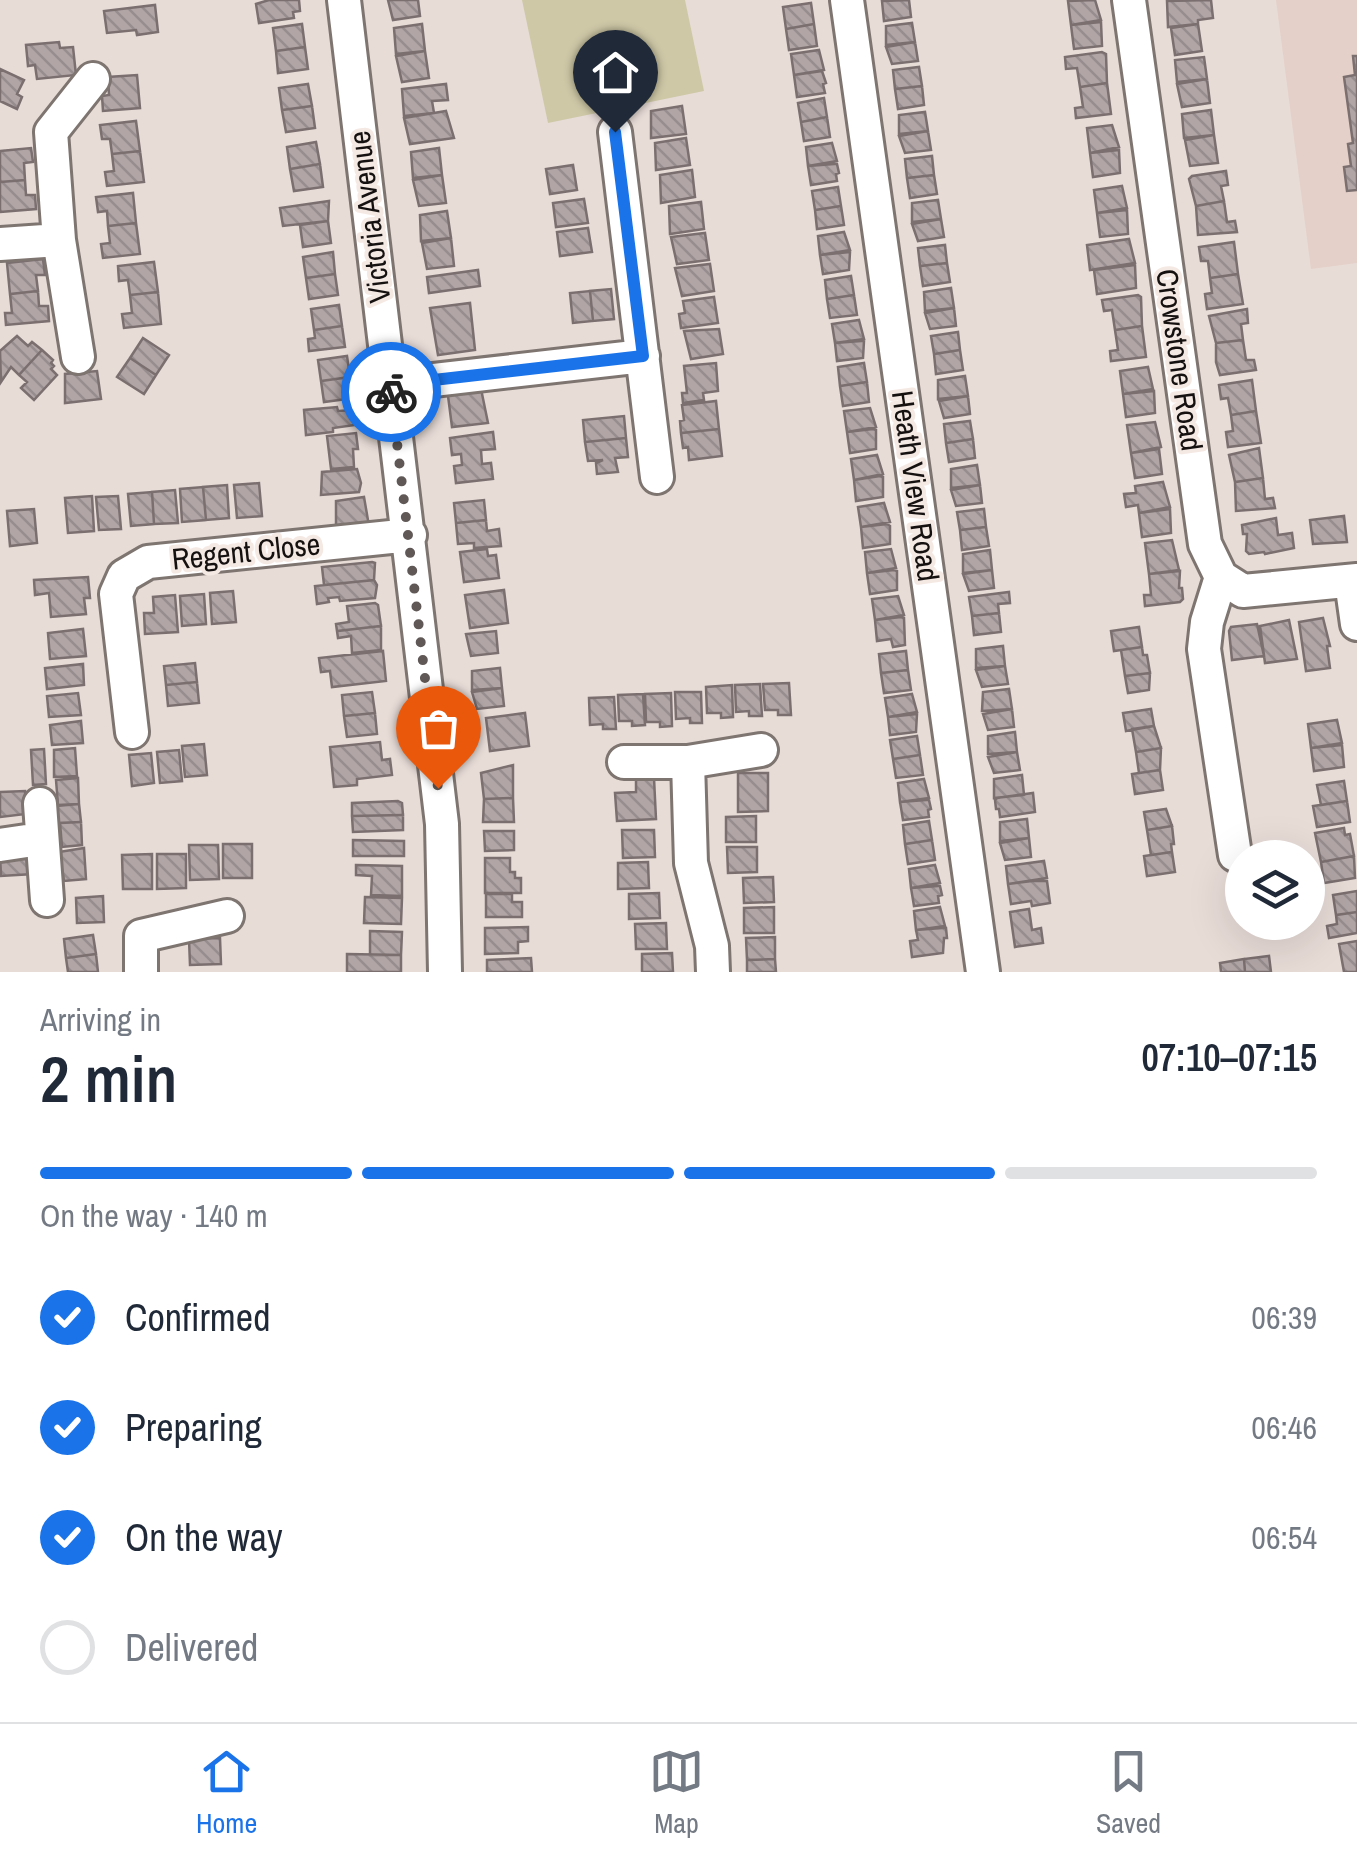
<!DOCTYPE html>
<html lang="en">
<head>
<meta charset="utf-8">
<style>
	:root { --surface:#fff; --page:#f6f6f7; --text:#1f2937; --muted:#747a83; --line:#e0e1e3; --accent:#1a73e8 }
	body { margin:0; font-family:"Archivo Narrow",sans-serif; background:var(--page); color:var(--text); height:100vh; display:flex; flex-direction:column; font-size:38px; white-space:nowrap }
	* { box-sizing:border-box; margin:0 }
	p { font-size:32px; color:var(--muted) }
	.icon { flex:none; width:55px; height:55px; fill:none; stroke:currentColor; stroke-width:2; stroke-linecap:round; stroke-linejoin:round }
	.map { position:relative; height:972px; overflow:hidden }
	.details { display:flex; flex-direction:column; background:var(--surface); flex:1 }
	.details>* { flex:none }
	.controls { position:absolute; left:1225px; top:840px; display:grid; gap:20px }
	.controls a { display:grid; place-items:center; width:100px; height:100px; border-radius:50%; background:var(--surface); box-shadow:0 10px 40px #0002; font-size:50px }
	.pin { position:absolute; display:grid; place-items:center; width:85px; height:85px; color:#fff; margin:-102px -42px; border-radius:50% 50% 50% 0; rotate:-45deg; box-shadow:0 0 10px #0007 }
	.pin .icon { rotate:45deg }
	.courier { position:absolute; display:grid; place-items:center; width:100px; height:100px; margin:-50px; border:8px solid #1a73e8; border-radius:50%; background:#fff; color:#222; box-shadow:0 2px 12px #0007 }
	.overview em { font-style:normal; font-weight:600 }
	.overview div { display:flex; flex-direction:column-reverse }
	.overview { display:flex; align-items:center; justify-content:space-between; height:170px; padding:0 40px }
	h1 { font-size:65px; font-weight:600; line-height:75px }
	.bar { display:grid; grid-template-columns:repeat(4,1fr); gap:15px 10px; align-content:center; height:120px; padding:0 40px }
	.bar i { height:12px; border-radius:8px; background:var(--line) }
	.bar .active { background:var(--accent) }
	.bar p { grid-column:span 4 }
	ol { padding:0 40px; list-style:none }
	li { display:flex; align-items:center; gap:30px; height:110px }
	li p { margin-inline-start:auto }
	li .icon { padding:10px; border-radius:50%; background:var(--accent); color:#fff; stroke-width:4 }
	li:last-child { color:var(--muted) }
	li i { width:55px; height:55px; border:5px solid var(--line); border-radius:50% }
	.menu { display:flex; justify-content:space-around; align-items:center; height:140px; border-top:2px solid var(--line); background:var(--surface); font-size:28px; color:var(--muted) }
	.menu a { display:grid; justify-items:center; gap:5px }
	.menu .active { color:var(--accent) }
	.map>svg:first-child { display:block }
</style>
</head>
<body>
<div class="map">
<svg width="1357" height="972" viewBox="0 0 1357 972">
	<defs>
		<pattern id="building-back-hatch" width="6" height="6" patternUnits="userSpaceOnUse" patternTransform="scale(2.5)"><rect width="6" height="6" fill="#b1a5a6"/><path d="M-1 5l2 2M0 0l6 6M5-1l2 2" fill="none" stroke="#978d8e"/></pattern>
	</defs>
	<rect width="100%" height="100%" fill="#e8dcd7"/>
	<path fill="#e4d0c8" d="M1276,0H1357V263L1311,269Z"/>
	<path fill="#cfc8a7" d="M522,0H685L704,91L548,123Z"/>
	<path fill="url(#building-back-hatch)" stroke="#7b6f70" stroke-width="2.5" d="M269,0H299L300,11L293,12L294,18L259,23L256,4Z
		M388,0H418L420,16L393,20Z
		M909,0L911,17L884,21L882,1Z
		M1095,0L1101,20L1071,25L1068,1Z
		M1211,0L1213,18L1198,20V24L1168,27L1167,1Z
		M811,3L814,24L786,29L783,7Z
		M155,5L158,32L137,35L136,30L107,33L104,11Z
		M1101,22L1102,46L1074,49L1071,25Z
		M912,23L915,42L886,45V26Z
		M302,24L305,47L276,51L273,28Z
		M422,24L425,51L396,54L394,28Z
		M814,24L817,46L789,50L786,29Z
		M1198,24L1202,51L1175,55L1171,28Z
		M59,42L60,48L73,47L76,75L37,79L35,65L28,66L26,45Z
		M915,42L918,61L892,64L886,47Z
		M305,47L308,69L278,73L276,51Z
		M819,50L824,70L794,75L791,54Z
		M425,51L429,78L402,82L396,56Z
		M1102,52L1106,54L1107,83L1080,87L1077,68L1066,69L1065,57Z
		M1353,56H1357V190L1347,191L1344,167L1351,166L1348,144L1353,143L1344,77L1355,75Z
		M1204,57L1207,79L1177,82L1175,60Z
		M919,67L922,86L895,89L893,70Z
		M0,69L24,80L17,94L22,97L17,109L0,101Z
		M822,71L826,83L823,84L825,93L797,97L794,75Z
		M137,75L140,108L103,111L102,96L109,95L108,77Z
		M1207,79L1210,103L1182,107L1177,84Z
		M1107,83L1111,114L1076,118L1075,108L1083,107L1080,87Z
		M308,84L312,106L282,110L279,88Z
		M446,84L448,100L432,101L434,113L404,116L402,89Z
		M922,86L924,105L898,109L895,89Z
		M824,98L827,117L801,122L798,103Z
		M312,106L315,128L286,132L282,110Z
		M682,106L686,134L651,138V111Z
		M1211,110L1214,135L1184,138L1182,114Z
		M446,111L454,138L410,144L404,118Z
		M925,112L928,131L899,134V115Z
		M827,117L830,137L804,141L801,122Z
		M136,121L140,151L112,154L110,139H102L100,125Z
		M1112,125L1119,147L1090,153L1087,128Z
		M928,131L931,150L905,153L899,136Z
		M1214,135L1218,163L1190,166L1185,140Z
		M686,138L690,165L656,170L655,143Z
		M316,142L320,164L290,169L287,147Z
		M832,143L837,161L808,166L806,147Z
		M31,148L33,162L24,163L25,180L0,182V151Z
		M439,148L442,175L413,178L411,152Z
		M1119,150L1120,173L1093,177L1090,153Z
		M140,151L144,182L107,186L105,172L114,171L112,154Z
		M932,156L934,175L907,178L905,159Z
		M320,164L323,187L294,191L290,169Z
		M834,164H837L839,173L836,174L837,181L811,185L808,166Z
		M573,165L577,190L550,194L546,169Z
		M692,170L695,197L661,203L660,175Z
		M1226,171L1228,185L1221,186L1224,201L1196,206L1189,179L1192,176Z
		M442,175L446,203L419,206L413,180Z
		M934,175L937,194L910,198L907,178Z
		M25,180L26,195H35L36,209L0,212V182Z
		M1122,186L1127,208L1097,213L1094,190Z
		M838,187L841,206L815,210L812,191Z
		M133,193L136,223L108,226L107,211L98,212L96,197Z
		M584,199L588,223L556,227L553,203Z
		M938,200L941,219L912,222V203Z
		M329,201L328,221L283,226L280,208Z
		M1224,201L1227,222L1235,221L1237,232L1198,235L1196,206Z
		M701,202L704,229L670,234L669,206Z
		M841,206L844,225L817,229L815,210Z
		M1127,210L1128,234L1100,237L1097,213Z
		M447,211L451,238L421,241L420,215Z
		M941,219L944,237L918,241L912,224Z
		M328,221L331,243L303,247L300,225Z
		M136,223L140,254L103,258L101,244L110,243L108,226Z
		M588,228L592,252L560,256L557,232Z
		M844,232L850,250L820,255L818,236Z
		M705,233L709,260L677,264L671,237Z
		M451,238L454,266L427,269L422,243Z
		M1129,239L1135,263L1090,270L1087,245Z
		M1234,242L1238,274L1210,278L1208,261H1201L1199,247Z
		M945,245L947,263L920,266L918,248Z
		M333,252L335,274L306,278L303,257Z
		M850,252L849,270L823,274L820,255Z
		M43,259L45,275H36L38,291L10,294L7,263Z
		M154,262L158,292L130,295L128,280L119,281L118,266Z
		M947,263L950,282L923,286L920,266Z
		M710,264L714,291L682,296L675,268Z
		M1135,265L1136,288L1097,294L1094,270Z
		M478,270L480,286L429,293L427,277Z
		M335,274L338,295L309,299L306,278Z
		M1238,274L1243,304L1207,309L1205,294L1212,293L1210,278Z
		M851,276L854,295L827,299L825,280Z
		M951,288L954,308L925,311L924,292Z
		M611,289L614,319L593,321L590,291Z
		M38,291L39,306H48L49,321L6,325L5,313H12L10,294Z
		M590,291L593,321L573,323L570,293Z
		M158,292L161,324L124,328L122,314L132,313L130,295Z
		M854,295L857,315L830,318L827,299Z
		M1138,295L1141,297L1142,326L1115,330L1112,310L1104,311L1102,300Z
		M714,297L718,323L681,328L679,314L685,313L683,301Z
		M470,303L475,350L438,355L430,308Z
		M339,305L342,326L314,330L311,309Z
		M954,308L956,326L930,329L925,313Z
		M1247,309L1248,323L1241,324L1243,340L1216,343L1209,316Z
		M859,320L864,339L835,343L832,324Z
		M342,326L345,347L309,351L308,339L315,338L314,330Z
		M1142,326L1146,357L1111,361L1110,351L1118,350L1115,330Z
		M719,329L723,354L691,359L684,331Z
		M958,332L960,350L934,354L931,336Z
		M17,336L28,346L32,342L42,350L19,375L11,367L1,382L0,351Z
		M143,338L169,355L156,375L130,358Z
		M1243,340L1246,360H1254L1256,370L1220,375L1216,362V343Z
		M861,341H864L863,358L837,361L835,343Z
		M42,350L53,360L51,363L54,366L51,369L57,375L34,400L21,388L27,382L19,375Z
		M960,350L963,370L936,374L934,354Z
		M347,356L350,377L321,381L318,360Z
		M130,358L156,375L144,394L117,377Z
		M716,363L718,391L703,393L704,400L683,403L682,393H687L684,366Z
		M864,363L867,382L840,386L838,367Z
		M1148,367L1153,389L1123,394L1120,371Z
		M97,371L101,399L65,403V374Z
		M965,376L968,396L938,399V380Z
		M350,377L352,387L360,386L362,397L324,402L321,381Z
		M1252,380L1256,411L1231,415L1228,398L1221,399L1219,385Z
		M867,382L869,402L843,406L840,386Z
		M480,384L488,423L452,427L447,388Z
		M1154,391L1155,413L1126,417L1123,394Z
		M968,396L970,414L944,418L939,401Z
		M716,401L719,429L681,433L680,421L684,420L682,405Z
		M337,407L338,411L354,410L355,425L333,428V432L306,435L304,410Z
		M870,408L876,427L847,432L844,411Z
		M1256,411L1261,443L1228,447L1226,432L1233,431L1231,415Z
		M624,416L626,438L585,442L583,420Z
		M970,421L973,439L946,443L944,424Z
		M1155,422L1161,447L1131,453L1127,425Z
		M719,429L722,456L689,460L688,447L683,448L681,433Z
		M873,429L876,430V449L850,453L847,432Z
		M493,432L495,449L481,450L482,464L491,463L493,479L456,483L454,466L462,465L461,454L452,455L450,438Z
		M356,433L358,449H353L354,467L331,469L327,436Z
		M626,438L628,457L615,458L618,472L597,474L596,463L603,460L588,461L585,442Z
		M973,439L975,458L949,462L946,443Z
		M1259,448L1263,478L1235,482L1229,455Z
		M1159,449L1162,474L1135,478L1131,453Z
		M877,455L883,474L854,480L851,459Z
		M977,465L980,485L951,488V469Z
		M357,469L361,483L359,492L321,495L322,472Z
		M880,476L883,477V497L856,501L854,480Z
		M1263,478L1265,499L1273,498L1275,508L1236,511L1235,482Z
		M1163,482L1170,507L1139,513L1138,505L1126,507L1124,494L1136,493L1135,486Z
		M259,483L262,516L237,518L234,485Z
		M227,485L229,518L206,520L203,487Z
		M980,485L982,503L956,506L951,490Z
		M203,487L206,520L182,522L180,489Z
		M175,490L178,523L154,524L152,492Z
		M152,492L154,524L131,526L128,494Z
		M92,496L94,531L68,533L65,498Z
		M118,496L121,529L99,530L96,497Z
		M364,497L369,526L336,532V501Z
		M484,500L486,520L456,523L454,503Z
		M884,503L890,522L861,527L858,507Z
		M34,509L37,543L10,546L7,511Z
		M984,509L986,527L960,530L957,512Z
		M1170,509L1171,533L1142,537L1139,513Z
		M1344,516L1347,542L1313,544L1310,520Z
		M1276,518L1278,535L1292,533L1294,548L1265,554L1264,552L1249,554L1246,551L1247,534H1243L1242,525Z
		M486,520L487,531L499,529L501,546L474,548V543L458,544L456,523Z
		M887,524L890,526V544L863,548L861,527Z
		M986,527L989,546L962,550L960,530Z
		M1172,540L1179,570L1149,574L1145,543Z
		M487,549L488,556L496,555L499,578L464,582L460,552Z
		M891,549L896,568L867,573L865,552Z
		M990,550L992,570L963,573V554Z
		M372,562L375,563L374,580L324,585L322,567Z
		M894,570L897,571V590L870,594L867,573Z
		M992,570L994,588L969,591L963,574Z
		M1180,571L1179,588H1182L1183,599L1180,602L1145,606L1144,595H1151L1149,574Z
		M88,577L90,598H84L86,614L51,617L49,593L35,595L34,580Z
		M374,580L377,585L375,598L340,601L339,597L328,598L329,602L317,604L315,586Z
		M504,590L508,623L470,628L465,595Z
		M233,591L236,622L212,624L210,593Z
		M1009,592L1010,603L998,604L999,613L972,616L969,597Z
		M204,594L206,624L182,626L180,596Z
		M175,595L178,632L145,634L144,613H154L153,597Z
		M898,596L904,615L875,620L872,599Z
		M375,603L378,605L381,626L337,631L336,624L349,622L347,606Z
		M999,613L1001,632L974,635L972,616Z
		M901,617L904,618L905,645L893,647L891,639L877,641L875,620Z
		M1323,618L1330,646H1327L1330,668L1306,671L1299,622Z
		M1289,620L1297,659L1265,663L1260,626Z
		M1257,624L1264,656L1232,660L1229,631L1231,627Z
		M381,626V650L352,653L351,636L338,638L337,631Z
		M1139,627L1142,647L1114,651L1111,631Z
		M83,629L86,656L50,659L48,633Z
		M496,631L498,653L471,656L466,634Z
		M1003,646L1005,666L976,668V649Z
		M1142,647L1143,655H1147L1150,673L1125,676L1121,650Z
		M383,651L386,681L332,687L330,671L321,672L319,658Z
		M906,651L908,670L881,673L879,654Z
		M195,663L197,682L166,685L164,666Z
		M83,664L84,685L47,689L45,668Z
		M1005,666L1008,684L982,687L976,670Z
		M500,668L502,688L472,690V671Z
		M908,670L911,690L884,693L881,673Z
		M1150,673L1149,690L1128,693L1125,676Z
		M197,682L199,703L168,706L166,685Z
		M789,683L791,715H778V710H765L763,684Z
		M760,684L762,716H749V711L736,712L735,685Z
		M732,685L733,717L721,718V713H707L706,687Z
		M502,688L504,706L477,709L472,692Z
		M1009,689L1012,709L982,711L983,692Z
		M372,692L375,713L344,716L342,695Z
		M675,692H701L702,723H690V718L676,719Z
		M78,693L81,715L49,717L47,696Z
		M671,693L672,726L660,727V722H646L645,694Z
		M643,694L645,725L632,726V721H619L618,695Z
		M912,694L917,712L888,717L885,698Z
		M614,697L616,729H603V724L590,725L589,698Z
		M1012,709L1014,727L988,730L983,714Z
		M1151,709L1154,726L1126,731L1123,713Z
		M375,713L377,734L347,737L344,716Z
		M525,713L529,746L490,751L486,718Z
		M917,714L916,732L890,735L888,717Z
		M1337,720L1342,743L1311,748L1308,724Z
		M81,721L83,743L52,745L50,725Z
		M1154,726L1161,748L1136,752L1132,729Z
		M1015,732L1017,752L988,754V736Z
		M917,736L920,755L893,759L890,740Z
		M380,742L382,760L390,759L392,775L357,779V785L334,787L330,747Z
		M204,744L207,775L185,777L182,746Z
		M1342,745L1344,767L1314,771L1311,748Z
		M75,748L77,776L54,777V750Z
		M1161,748L1160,770L1139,773L1136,752Z
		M44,749L46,784L33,785L31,750Z
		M179,750L182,781L160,783L157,752Z
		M1017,752L1020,770L994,773L988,757Z
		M151,753L154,783L132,786L129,755Z
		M920,755L923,775L896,778L893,759Z
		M513,765V798L484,799L481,773Z
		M1160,770L1163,790L1135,794L1132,774Z
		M738,773H768V811L738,812Z
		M1022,775L1024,795L994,798V779Z
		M78,778L79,804L58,805L56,780Z
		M654,778L656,819L617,821L615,793L636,792V779Z
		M924,779L929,798L900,802L898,783Z
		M1344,781L1347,801L1321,805L1317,785Z
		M25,791L26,814L0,817V792Z
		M1033,793L1035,812L1000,817L999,809H996L995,800L997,798Z
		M513,798L514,822H483L484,799Z
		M926,800H929L931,809L928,810L929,817L903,820L900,802Z
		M398,801L402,803L403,815L352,816V803Z
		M1347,801L1350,822L1317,827L1313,806Z
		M79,804L81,822L57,823L56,806Z
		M1166,809L1172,826L1147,830L1144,812Z
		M403,815V830L353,832L352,816Z
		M756,816V842H726V817Z
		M1027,819L1029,838L1000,841V822Z
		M929,821L932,840L905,844L903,825Z
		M81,822L82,845L62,847L60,823Z
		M1172,826L1174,844H1171L1172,852L1151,855L1147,830Z
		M1344,828L1345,835L1350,834L1354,856L1321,862L1315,833Z
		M622,830H654L655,857L623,858Z
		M484,831H514V850L485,851Z
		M1029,838L1031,857L1005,860L1000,843Z
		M353,840L404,841V856H353Z
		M932,840L935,860L908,864L905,844Z
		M223,844H252V878H223Z
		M189,845H218L219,879L190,880Z
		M727,847H757V872L728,873Z
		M84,848L86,879L64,881L59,852Z
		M1172,852L1175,872L1147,876L1144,856Z
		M32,853L33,874L1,876L0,855Z
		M152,854V889H123L122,855Z
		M157,854H186V888L157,889Z
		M1354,856L1355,878L1324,883L1321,862Z
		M485,858H510V872H515V878H521V893H485Z
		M1044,861L1047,878L1008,884L1006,866Z
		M648,862L649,888L618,889V863Z
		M356,865L402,866V896L371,895L372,876L356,875Z
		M935,865L940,883L911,888L909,869Z
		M773,877L774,902L744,903L743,878Z
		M1032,881H1047L1050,903L1032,906L1031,901L1011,904L1008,884Z
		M938,886H940L942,895L938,896L939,903L914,906L911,888Z
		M1357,891V912L1336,915L1333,895Z
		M659,893L660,918L629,919V894Z
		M486,894H512V902H522V917H486Z
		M103,896L104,922L77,923L76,898Z
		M365,897L402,898L401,924L364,923Z
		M774,907V933H744V908Z
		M940,907L945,926L916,930L914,911Z
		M1029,909L1032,930L1041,928L1043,943L1015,947L1010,912Z
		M1357,912V933L1329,938L1327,926L1337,924L1336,915Z
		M666,923L667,949H636L635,924Z
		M528,927V941L518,942V953L485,954V928Z
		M942,928H946L947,938H944L943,953L912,957L910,941L918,940L916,930Z
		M370,931L402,932L401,955H370Z
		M93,935L96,954L66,958L64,939Z
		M775,937V959L747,960L746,938Z
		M220,938L221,964L190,965L189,939Z
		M1357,941V972H1344L1339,944Z
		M672,953L673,972H642V954Z
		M96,954L98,972H68L66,958Z
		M347,954L401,955V972H347Z
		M1269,956L1271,972H1245L1244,959Z
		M531,958L532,972H487V960Z
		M775,959L776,972H747V960Z
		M1244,959L1245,972H1221L1220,963Z"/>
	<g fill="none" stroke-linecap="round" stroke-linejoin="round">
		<defs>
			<path id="minor" d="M344,0L442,824L445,972
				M847,0L983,972
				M1129,0L1205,544L1221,577L1243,591L1357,580
				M615,132L657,477
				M59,240L78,357
				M0,244L59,240L51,132L93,79
				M390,385L643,356
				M1221,577L1207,622L1204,649L1235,855
				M1351,581L1357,624
				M132,732L116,594L124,576L148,562L410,535
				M624,762H688L761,750
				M688,762L691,863L712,946L713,972
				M40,804L47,900
				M0,845L40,839
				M141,972V936L227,916"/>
		</defs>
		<use href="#minor" stroke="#7e7470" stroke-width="38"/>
		<use href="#minor" stroke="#fff" stroke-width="32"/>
	</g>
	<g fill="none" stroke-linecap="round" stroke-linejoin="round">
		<path stroke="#5f5856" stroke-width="10" stroke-dasharray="0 18" d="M391,392L438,788"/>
		<path stroke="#1a73e8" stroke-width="12" d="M391,392L390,385L643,356L615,132"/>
	</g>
	<g text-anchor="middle" stroke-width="8" stroke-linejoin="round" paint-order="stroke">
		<g font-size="30" fill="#151110" stroke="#f5e9e4">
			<text transform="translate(370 217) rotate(-97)" y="10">Victoria Avenue</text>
			<text transform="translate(1179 360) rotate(82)" y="10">Crowstone Road</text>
			<text transform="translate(915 486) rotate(82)" y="10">Heath View Road</text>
			<text transform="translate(246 552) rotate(-6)" y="10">Regent Close</text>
		</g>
	</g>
</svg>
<div class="controls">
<a><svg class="icon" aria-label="layers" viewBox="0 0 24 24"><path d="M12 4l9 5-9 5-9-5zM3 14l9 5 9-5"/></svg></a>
</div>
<div class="pin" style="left:438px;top:788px;background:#ea580c"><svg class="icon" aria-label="bag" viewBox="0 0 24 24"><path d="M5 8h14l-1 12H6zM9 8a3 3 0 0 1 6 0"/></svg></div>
<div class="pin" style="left:615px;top:132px;background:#1f2937"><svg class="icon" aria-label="home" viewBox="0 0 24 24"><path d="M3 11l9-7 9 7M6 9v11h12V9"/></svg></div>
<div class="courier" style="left:391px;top:392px"><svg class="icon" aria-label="bike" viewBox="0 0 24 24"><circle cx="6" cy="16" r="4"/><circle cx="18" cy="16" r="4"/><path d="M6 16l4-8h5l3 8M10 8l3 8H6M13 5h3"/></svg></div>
</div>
<section class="details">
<div class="overview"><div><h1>2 min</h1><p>Arriving in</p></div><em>07:10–07:15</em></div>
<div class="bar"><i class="active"></i><i class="active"></i><i class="active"></i><i></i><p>On the way · 140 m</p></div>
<ol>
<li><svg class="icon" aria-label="check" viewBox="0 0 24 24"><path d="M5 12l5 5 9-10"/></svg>Confirmed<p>06:39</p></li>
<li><svg class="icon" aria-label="check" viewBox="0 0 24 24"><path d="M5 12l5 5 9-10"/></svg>Preparing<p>06:46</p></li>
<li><svg class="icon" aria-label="check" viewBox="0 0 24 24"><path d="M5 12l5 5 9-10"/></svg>On the way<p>06:54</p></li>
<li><i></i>Delivered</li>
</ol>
</section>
<nav class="menu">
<a class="active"><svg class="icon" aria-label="home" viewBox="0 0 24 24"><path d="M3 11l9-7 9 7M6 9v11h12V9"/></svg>Home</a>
<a><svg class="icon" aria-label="map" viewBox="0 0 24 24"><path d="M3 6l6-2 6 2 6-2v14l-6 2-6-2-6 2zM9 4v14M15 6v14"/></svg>Map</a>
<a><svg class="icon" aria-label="saved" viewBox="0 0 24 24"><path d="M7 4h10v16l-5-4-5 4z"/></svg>Saved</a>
</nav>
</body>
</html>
